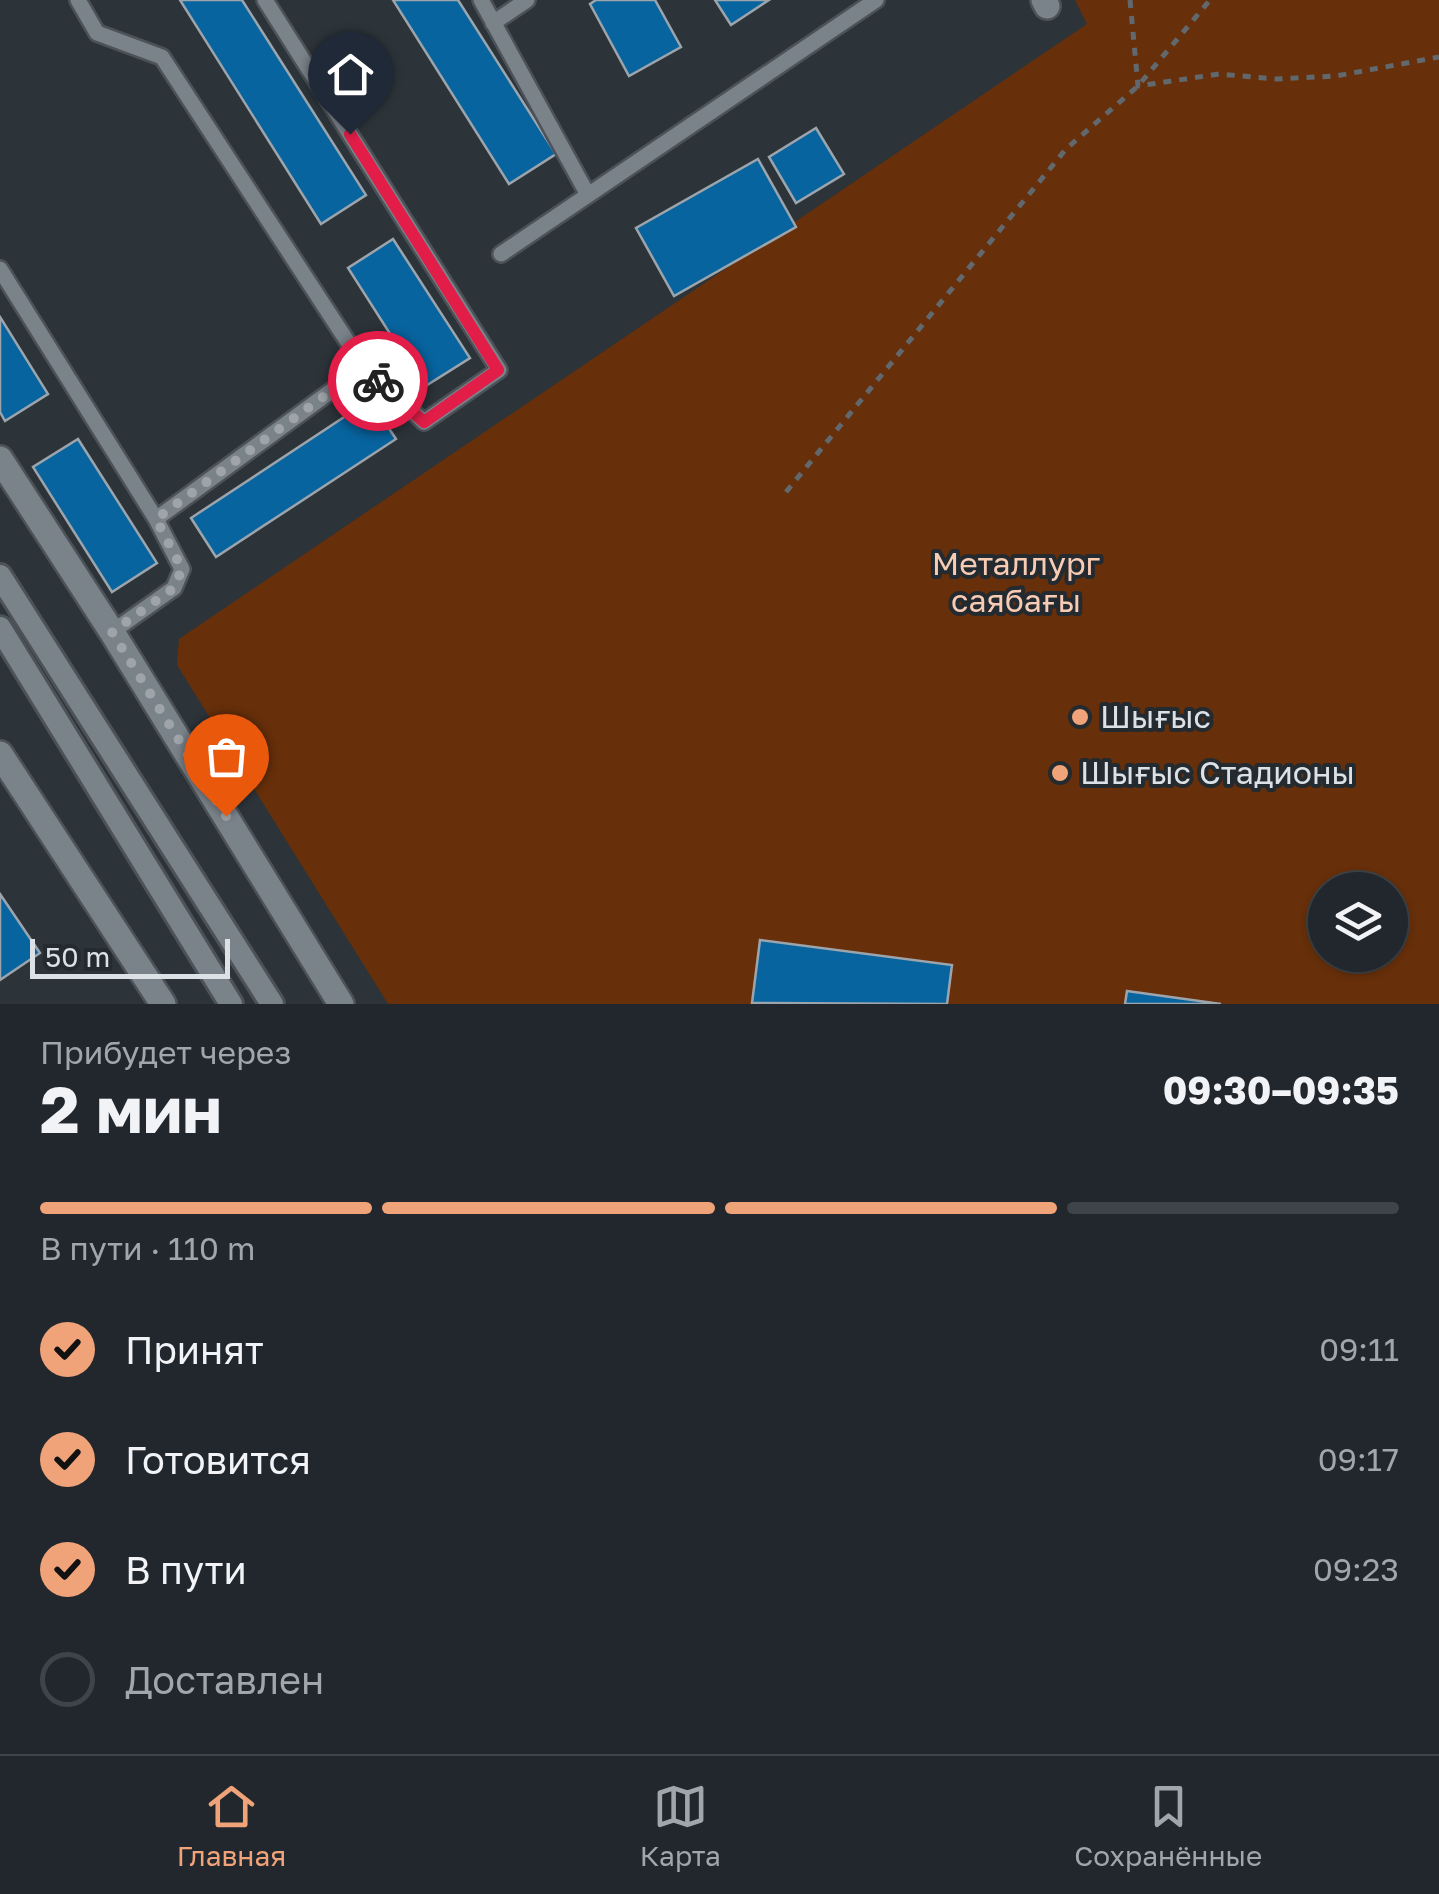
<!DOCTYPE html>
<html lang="ru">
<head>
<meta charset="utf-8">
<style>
	:root { --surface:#21272c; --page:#292f34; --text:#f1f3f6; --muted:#a2a5a9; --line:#3e4448; --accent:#f0a279 }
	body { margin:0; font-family:"Golos Text",sans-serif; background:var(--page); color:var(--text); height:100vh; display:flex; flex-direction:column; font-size:38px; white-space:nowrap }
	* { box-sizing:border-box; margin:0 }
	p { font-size:32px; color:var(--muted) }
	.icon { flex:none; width:55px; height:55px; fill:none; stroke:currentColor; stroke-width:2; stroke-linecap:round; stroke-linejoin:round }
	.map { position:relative; height:1004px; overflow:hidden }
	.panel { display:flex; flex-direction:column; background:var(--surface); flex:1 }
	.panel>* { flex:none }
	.tools { position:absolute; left:1308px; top:872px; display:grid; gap:20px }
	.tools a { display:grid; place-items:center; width:100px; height:100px; border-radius:50%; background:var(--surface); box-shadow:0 2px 8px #0004,0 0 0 2px var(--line); font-size:50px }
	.scale { position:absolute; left:30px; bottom:25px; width:200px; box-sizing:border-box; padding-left:10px; border:5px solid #dce1e5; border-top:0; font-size:28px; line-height:35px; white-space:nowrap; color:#dce1e5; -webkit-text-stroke:8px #232a30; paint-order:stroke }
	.pin { position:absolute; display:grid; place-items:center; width:85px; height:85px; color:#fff; margin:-102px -42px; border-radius:50% 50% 50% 0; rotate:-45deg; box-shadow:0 0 10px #0007 }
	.pin .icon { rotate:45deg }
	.courier { position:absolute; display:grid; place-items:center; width:100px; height:100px; margin:-50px; border:8px solid #e11d48; border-radius:50%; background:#fff; color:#222; box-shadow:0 2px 12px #0007 }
	.overview em { font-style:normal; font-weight:700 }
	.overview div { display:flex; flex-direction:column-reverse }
	.overview { display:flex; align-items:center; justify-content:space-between; height:170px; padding:0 40px }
	h1 { font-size:65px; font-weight:700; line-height:75px }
	.bar { display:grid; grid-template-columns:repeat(4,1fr); gap:15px 10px; align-content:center; height:120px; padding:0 40px }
	.bar i { height:12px; border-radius:8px; background:var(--line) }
	.bar .selected { background:var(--accent) }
	.bar p { grid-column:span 4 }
	ol { padding:0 40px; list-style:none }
	li { display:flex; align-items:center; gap:30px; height:110px }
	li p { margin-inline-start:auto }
	li .icon { padding:10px; border-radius:50%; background:var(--accent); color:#111; stroke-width:4 }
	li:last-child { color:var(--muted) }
	li i { width:55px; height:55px; border:5px solid var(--line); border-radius:50% }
	.tab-bar { display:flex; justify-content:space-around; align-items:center; height:140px; border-top:2px solid var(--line); background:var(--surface); font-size:28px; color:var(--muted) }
	.tab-bar a { display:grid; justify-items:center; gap:5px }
	.tab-bar .selected { color:var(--accent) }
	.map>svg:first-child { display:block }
</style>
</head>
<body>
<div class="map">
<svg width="1439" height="1004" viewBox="0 0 1439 1004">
	<rect width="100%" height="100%" fill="#2c343a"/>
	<path fill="#672f0a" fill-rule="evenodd" d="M1075,0H1439V1004H388L177,665L179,639L1087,24ZM1325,890H1390V955H1325Z"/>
	<path fill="#08649f" stroke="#9ca4ac" stroke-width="2.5" d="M180,0H242L366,195L321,224Z
		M393,0H458L556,154L509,184Z
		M596,0H655L681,47L629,76L590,4Z
		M715,0H769L731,25Z
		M816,128L844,174L796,203L769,157Z
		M758,159L796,227L674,296L636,228Z
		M393,239L470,358L424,387L348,268Z
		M0,317L48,394L5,421L0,412Z
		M370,400L396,439L216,557L191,518Z
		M78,439L157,563L112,592L33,467Z
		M0,894L40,953L0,980Z
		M760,940L952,965L947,1004L752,1003Z
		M1127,991L1221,1004H1125Z"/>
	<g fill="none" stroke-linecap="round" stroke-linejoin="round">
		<defs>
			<path id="service" d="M78,0L97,33L162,57L364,367
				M481,0L588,195
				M493,23L527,0
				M501,254L876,0
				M0,269L156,519L364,367L424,422L499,370L265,0
				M112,632L174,588L182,569L156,519"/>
			<path id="pedestrian" d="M0,576L272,1004
				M0,628L231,1004"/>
			<path id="minor" d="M1044,0L1047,6"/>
			<path id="secondary" d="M0,459L112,632L341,1004
				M0,754L163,1004"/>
		</defs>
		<use href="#service" stroke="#4d5258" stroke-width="20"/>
		<use href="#pedestrian" stroke="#4d5258" stroke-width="28"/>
		<use href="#minor" stroke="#4d5258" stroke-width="30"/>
		<use href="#secondary" stroke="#4d5258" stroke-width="30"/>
		<path stroke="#61686e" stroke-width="5" stroke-dasharray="8 8" stroke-linecap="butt" d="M1130,0L1138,86L1219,74L1276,79L1336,76L1439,57
			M786,492L1066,149L1138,86L1210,0"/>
		<use href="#service" stroke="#7a828a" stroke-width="15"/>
		<use href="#pedestrian" stroke="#7a828a" stroke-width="22"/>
		<use href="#minor" stroke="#7a828a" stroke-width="25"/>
		<use href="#secondary" stroke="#7a828a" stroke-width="25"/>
	</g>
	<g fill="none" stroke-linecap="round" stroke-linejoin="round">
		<path stroke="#9ea4a9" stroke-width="10" stroke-dasharray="0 18" d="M226,816L112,632L174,588L182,569L156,519L364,367L378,381"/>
		<path stroke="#e11d48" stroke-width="12" d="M350,134L498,370L424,422L378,381"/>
	</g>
	<g fill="#f0a279" stroke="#232a30" stroke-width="4">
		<circle cx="1080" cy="717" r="10"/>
		<circle cx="1060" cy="773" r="10"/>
	</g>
	<g text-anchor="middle" stroke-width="8" stroke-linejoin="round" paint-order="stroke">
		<g font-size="32" fill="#f8cbb4" stroke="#232a30">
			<text x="1016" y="575">Металлург<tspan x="1016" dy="37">саябағы</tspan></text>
		</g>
		<g font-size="32" fill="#dce1e5" stroke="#232a30" text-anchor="start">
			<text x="1100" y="728">Шығыс</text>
			<text x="1080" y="784">Шығыс Стадионы</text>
		</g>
	</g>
</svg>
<div class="tools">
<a><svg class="icon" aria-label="layers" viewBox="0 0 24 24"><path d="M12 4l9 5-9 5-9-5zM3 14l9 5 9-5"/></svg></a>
</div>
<div class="scale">50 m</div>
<div class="pin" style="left:226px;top:816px;background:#ea580c"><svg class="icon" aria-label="bag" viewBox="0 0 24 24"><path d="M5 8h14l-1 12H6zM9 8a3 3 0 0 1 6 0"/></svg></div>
<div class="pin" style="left:350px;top:134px;background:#1f2937"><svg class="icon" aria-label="home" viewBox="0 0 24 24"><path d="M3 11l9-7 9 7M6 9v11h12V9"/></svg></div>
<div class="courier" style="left:378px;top:381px"><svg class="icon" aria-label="bike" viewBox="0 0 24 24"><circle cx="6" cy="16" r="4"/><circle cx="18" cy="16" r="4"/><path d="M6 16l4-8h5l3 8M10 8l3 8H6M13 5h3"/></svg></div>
</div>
<section class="panel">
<div class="overview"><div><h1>2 мин</h1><p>Прибудет через</p></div><em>09:30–09:35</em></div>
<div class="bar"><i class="selected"></i><i class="selected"></i><i class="selected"></i><i></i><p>В пути · 110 m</p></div>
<ol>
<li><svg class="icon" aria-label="check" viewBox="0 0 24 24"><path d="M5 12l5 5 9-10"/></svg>Принят<p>09:11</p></li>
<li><svg class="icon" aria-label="check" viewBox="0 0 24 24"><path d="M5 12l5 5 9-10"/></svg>Готовится<p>09:17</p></li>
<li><svg class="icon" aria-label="check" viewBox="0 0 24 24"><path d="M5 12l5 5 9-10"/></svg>В пути<p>09:23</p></li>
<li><i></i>Доставлен</li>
</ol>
</section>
<nav class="tab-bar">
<a class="selected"><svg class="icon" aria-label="home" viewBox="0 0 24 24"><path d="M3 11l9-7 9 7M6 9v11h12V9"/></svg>Главная</a>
<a><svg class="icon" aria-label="map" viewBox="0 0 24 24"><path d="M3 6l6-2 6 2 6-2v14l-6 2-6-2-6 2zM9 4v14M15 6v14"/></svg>Карта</a>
<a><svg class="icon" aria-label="saved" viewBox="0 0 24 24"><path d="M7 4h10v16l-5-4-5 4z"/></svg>Сохранённые</a>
</nav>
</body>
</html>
